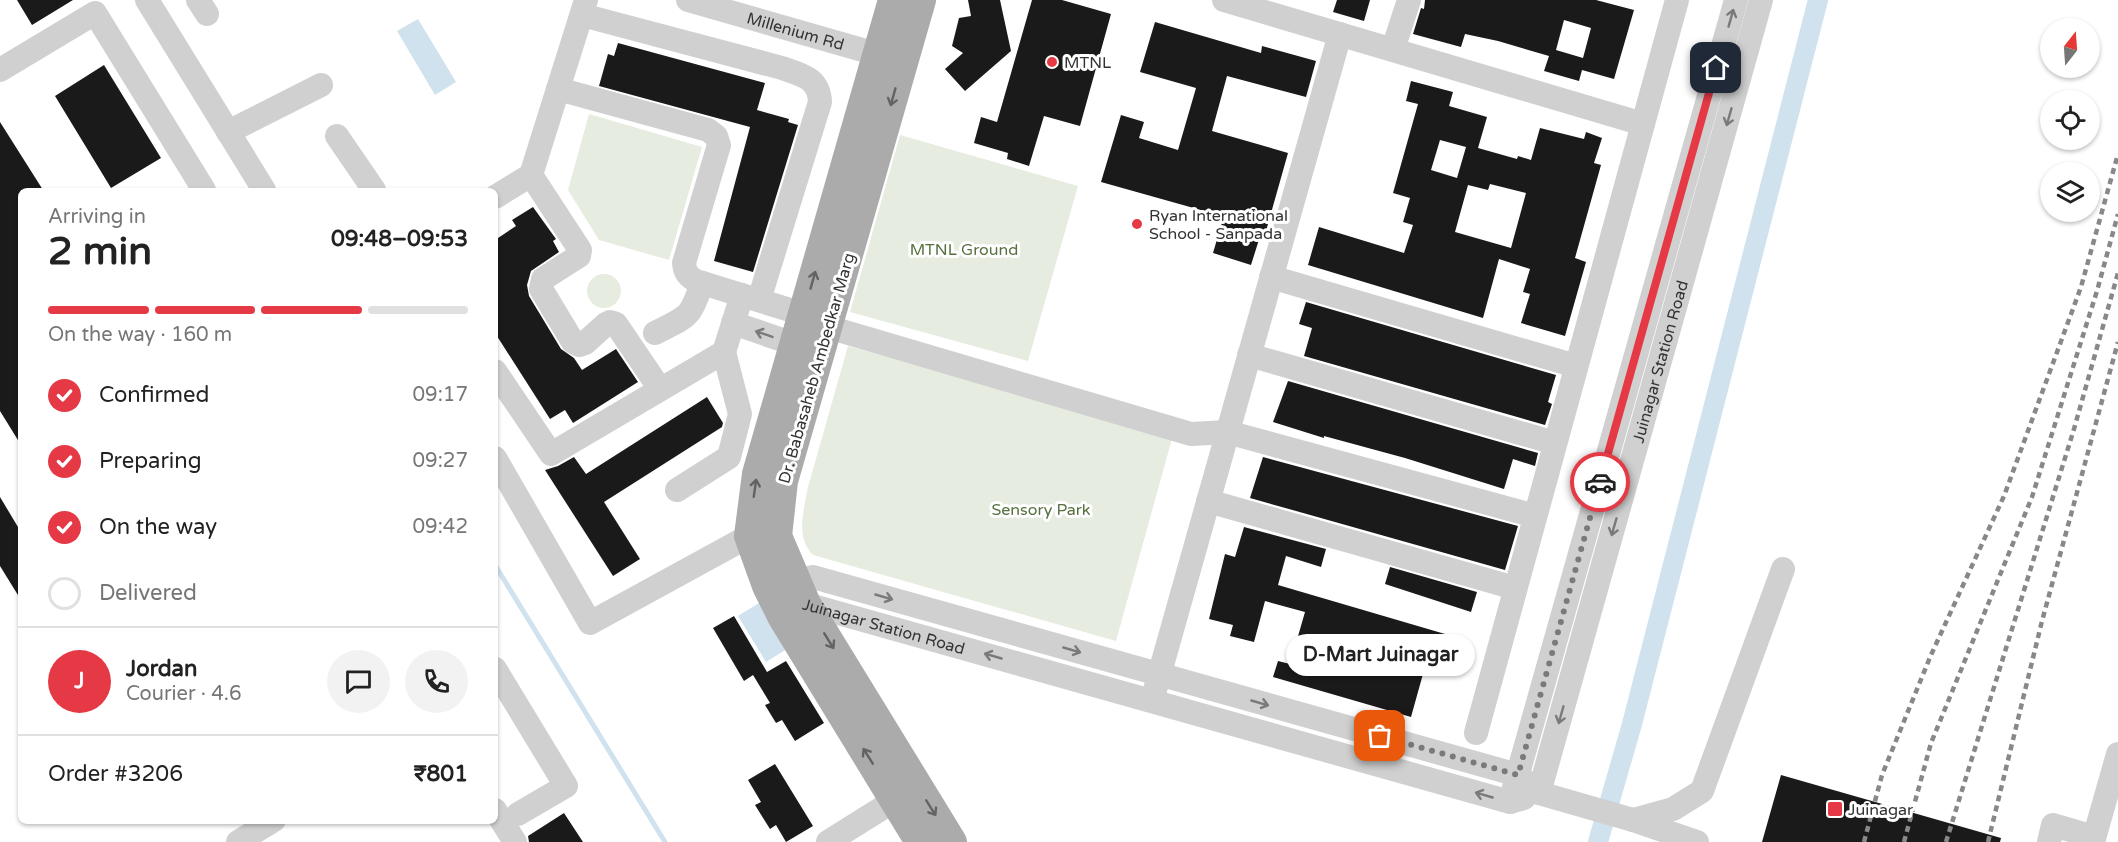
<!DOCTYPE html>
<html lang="en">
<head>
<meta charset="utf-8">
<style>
	:root { --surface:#fff; --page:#f2f2f2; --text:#222; --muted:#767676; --line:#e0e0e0; --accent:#e63946 }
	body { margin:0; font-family:"Varela Round",sans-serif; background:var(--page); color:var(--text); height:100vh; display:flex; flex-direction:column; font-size:22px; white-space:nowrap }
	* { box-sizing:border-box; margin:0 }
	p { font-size:20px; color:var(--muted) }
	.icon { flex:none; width:33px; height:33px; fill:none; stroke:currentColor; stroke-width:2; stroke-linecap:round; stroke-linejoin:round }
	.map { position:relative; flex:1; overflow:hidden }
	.side { position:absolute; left:18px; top:188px; width:480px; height:636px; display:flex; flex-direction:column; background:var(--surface); border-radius:9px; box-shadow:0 2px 4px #0004 }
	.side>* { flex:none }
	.needle { width:39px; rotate:17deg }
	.fabs { position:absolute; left:2040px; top:18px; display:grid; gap:12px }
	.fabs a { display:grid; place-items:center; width:60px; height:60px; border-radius:50%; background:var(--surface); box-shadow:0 2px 4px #0004; font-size:30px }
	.pin { position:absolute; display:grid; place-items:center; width:51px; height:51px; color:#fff; margin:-26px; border-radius:12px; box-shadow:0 3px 9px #0006 }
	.courier { position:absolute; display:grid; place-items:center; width:60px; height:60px; margin:-30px; border:4px solid #e63946; border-radius:50%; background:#fff; color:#222; box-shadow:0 2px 8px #0007 }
	.bubble { position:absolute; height:42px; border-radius:21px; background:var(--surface); box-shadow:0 2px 4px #0004; font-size:20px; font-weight:700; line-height:42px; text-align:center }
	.overview em { font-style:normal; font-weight:700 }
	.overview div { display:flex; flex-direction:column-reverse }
	.overview { display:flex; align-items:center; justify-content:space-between; height:102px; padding:0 30px }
	h1 { font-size:39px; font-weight:700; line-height:45px }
	.bar { display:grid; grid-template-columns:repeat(4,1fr); gap:9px 6px; align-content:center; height:72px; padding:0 30px }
	.bar i { height:8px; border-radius:4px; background:var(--line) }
	.bar .active { background:var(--accent) }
	.bar p { grid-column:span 4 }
	.line { display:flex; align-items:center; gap:15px; padding:0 30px; border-top:2px solid var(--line) }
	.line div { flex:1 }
	.round { display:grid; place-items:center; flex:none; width:63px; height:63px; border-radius:32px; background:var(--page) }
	ol { padding:0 30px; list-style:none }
	li { display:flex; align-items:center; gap:18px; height:66px }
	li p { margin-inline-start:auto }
	li .icon { padding:6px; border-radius:50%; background:var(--accent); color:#fff; stroke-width:4 }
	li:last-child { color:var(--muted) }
	li i { width:33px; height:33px; border:3px solid var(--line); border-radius:50% }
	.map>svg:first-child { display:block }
</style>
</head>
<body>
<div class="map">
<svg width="2118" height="842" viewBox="0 0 2118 842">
	<rect width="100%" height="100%" fill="#fff"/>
	<path fill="#e6ecdf" d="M589,114L702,147L669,260L599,240L568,190Z
		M900,135L1078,186L1028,361L850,312Z
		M587 291a17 17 0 1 1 34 0a17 17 0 1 1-34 0Z
		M848,346L1173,435L1116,641L813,555C795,537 804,510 808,487Z"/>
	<path fill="#cfe2ee" d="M418,19L456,82L435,95L397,31Z
		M759,603L787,649L766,662L738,616Z"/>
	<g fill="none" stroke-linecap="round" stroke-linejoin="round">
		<path stroke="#cfe2ee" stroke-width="5" d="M495,565L665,842"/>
		<path stroke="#cfe2ee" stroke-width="20" d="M1598,842L1632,724L1818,0"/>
	</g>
	<path fill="#1a1a1a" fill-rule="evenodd" d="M17,0H73L32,25Z
		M968,0H1000L1011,51L965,91L945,69L963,53L952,46L959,18L971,16Z
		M1032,0H1062L1111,14L1080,126L1044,116L1029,166L1007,159L1008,153L974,143L981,117L997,122Z
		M1337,0H1370L1364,21L1333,12Z
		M1425,0H1596L1634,10L1614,79L1582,70L1579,81L1544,71L1549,56L1498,41L1465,34L1461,47L1413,34L1421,8L1424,9ZM1564,20L1591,28L1583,58L1556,50Z
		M1155,22L1261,53L1262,46L1316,61L1306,97L1227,76L1212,131L1288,153L1266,231L1262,230L1251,265L1213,253L1223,219L1214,216L1215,214L1101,182L1121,115L1144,122L1139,138L1178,150L1196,88L1140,72Z
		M618,43L765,83L757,110L789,119L788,122L798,125L753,272L714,261L750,127L599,86L608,54L614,56Z
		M104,65L161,158L111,188L55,96Z
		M1411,81L1453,92L1449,106L1487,117L1478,148L1517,159L1518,156L1531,160L1540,128L1584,139L1586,132L1602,138L1594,163L1601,165L1575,258L1586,262L1565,336L1521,323L1530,294L1523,292L1530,269L1499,259L1483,318L1308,265L1319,227L1404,253L1413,225L1403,222L1410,198L1393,193L1418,104L1406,101ZM1440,140L1466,147L1457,178L1431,170ZM1490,184L1526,193L1511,248L1455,232L1468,185L1488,190Z
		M0,122L43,190H21V445L0,411Z
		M533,207L556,239L553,241L559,252L531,271L527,285L529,296L561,349L574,358L582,370L616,349L638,382L573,423L565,410L550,419L495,333V240L516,226L512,220Z
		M1306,302L1556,375L1548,402L1552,404L1545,425L1304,356L1312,328L1299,324Z
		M1288,381L1538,453L1535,466L1513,459L1504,489L1405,458L1324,436V438L1273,422Z
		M707,397L723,423L722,427L604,502L640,559L613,576L545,470L558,466L574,457L586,474Z
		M1263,457L1518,526L1505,570L1250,498Z
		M0,497L21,532V600L0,566Z
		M1244,527L1326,549L1321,567L1286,556L1278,585L1445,634L1438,659L1428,656L1411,717L1273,677L1278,661L1290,664L1305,612L1265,601L1254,642L1230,636L1233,625L1209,619L1225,554L1235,557Z
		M1390,567L1477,592L1471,612L1385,584Z
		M734,616L767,672L786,661L824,723L795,741L782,720L776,723L765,705L770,703L753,675L744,681L713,628Z
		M775,764L813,826L786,842L776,825L770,829L755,805L761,802L748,780Z
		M1781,775L2001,838L2000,842H1762Z
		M564,813L583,842H529L528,836Z"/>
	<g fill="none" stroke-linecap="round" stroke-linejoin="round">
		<g stroke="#d0d0d0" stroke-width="24">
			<path d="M147,0L264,190"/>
			<path d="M198,0L207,14"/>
			<path id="s1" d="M688,0L894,59"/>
			<path d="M1224,0L1643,124"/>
			<path d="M582,15L782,68C802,75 819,78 820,102L759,300"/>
			<path d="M1393,49L1409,0"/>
			<path d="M0,70L95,13L204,190"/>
			<path d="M558,89L708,130L716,136L719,145L684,263C685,273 688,276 696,281L803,314"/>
			<path d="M228,132L321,85"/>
			<path d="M337,136L374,190"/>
			<path d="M531,175L580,250L579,256L543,279L541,289L573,342L579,345L585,343L606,324L610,322L616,324L660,389"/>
			<path d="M495,197L531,175L586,0"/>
			<path d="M1271,277L1576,366"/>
			<path d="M733,323L794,344"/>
			<path d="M828,327L1191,434L1227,432L1535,516"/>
			<path d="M655,333C688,316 690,319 702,283"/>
			<path d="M1249,355L1555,443"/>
			<path d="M495,371L551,454L724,352L742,295"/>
			<path d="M495,458L590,623L749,536H766"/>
			<path d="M677,490L729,457L740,414L724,352"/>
			<path d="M1208,501L1515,588"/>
			<path d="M781,583L813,577L1518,775L1539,793L1633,820L1697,842"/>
			<path id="s2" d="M796,599L806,604L1510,802L1524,798"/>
			<path d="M495,669L566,786L518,814"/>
			<path d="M1155,690L1340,34"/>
			<path d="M1476,733L1677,0"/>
			<path id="s3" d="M1539,793L1761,0"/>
			<path d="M1510,802L1736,0"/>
			<path d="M495,810L515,842"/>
			<path d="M1633,820L1673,809L1702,791L1783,569"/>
			<path d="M238,842L274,820"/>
			<path d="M828,842L895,800"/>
			<path d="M2049,842L2053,825L2094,837"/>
			<path d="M2093,842L2118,754"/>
		</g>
		<path stroke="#ababab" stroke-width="30" d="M893,0L757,474L749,536L767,586L783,618L920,842
			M921,0L783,481L777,536L806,604L952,842"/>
		<path stroke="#888" stroke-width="4.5" stroke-dasharray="6 4.5" stroke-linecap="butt" d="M1864,842L1882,775L1931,655L2004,496L2081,287L2118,154
			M1904,842L1931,743L2032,497L2097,291L2118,214
			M1946,842L2074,429L2118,273
			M1988,842L2042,621L2118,342"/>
	</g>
	<defs><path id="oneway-shaft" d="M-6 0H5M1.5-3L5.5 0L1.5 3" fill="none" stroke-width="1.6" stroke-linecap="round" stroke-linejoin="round" transform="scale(1.5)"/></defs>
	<g stroke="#7a7a7a">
		<use href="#oneway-shaft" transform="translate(1731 18) rotate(-74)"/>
		<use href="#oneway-shaft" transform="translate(1729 117) rotate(106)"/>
		<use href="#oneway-shaft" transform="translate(764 334) rotate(-161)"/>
		<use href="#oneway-shaft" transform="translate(1614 527) rotate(106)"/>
		<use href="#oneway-shaft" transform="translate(884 597) rotate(16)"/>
		<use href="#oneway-shaft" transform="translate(1072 650) rotate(16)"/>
		<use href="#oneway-shaft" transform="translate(993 656) rotate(-164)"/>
		<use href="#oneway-shaft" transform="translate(1260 703) rotate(16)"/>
		<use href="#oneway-shaft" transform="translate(1561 715) rotate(106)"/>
		<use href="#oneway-shaft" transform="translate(1484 795) rotate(-164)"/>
	</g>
	<g stroke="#636363">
		<use href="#oneway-shaft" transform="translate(893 97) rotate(106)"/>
		<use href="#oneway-shaft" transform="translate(813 280) rotate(-74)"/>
		<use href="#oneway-shaft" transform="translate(755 488) rotate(-82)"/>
		<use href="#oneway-shaft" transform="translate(829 641) rotate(58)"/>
		<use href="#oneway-shaft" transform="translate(868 756) rotate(-122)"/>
		<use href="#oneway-shaft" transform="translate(931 808) rotate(58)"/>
	</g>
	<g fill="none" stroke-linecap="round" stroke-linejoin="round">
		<path stroke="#7a7a7a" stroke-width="6" stroke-dasharray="0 10.8" d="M1380,736L1518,775L1600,482"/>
		<path stroke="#e63946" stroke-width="8" d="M1600,482L1716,68"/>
	</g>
	<g fill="#e63946" stroke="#fff" stroke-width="2">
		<circle cx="1052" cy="62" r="6"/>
		<circle cx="1137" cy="224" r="6"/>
		<rect x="1827" y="801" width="16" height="16" rx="3"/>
	</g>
	<g text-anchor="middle" stroke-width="6" stroke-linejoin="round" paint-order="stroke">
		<g font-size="16" fill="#333" stroke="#fff">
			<text dy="6" stroke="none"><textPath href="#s1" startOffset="112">Millenium Rd</textPath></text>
			<text dy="6" stroke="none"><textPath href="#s3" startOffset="448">Juinagar Station Road</textPath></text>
			<text transform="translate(816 368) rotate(-74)" y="6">Dr. Babasaheb Ambedkar Marg</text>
			<text dy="6" stroke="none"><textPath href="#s2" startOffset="92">Juinagar Station Road</textPath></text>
		</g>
		<g font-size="16" fill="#333" stroke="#fff" text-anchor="start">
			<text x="1064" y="68">MTNL</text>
			<text x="1149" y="221">Ryan International<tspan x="1149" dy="18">School - Sanpada</tspan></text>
			<text x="1848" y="815">Juinagar</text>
		</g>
		<g font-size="16" fill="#56703f" stroke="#fff">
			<text x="964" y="255">MTNL Ground</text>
			<text x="1041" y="515">Sensory Park</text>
		</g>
	</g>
</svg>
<div class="fabs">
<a><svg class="needle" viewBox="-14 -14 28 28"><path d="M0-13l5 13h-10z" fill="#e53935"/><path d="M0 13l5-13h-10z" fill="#767676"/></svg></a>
<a><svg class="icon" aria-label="locate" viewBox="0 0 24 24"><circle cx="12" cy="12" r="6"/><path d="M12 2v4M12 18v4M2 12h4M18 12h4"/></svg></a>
<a><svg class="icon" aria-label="layers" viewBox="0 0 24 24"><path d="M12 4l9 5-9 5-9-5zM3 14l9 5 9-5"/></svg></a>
</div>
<div class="pin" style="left:1380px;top:736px;background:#ea580c"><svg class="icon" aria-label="bag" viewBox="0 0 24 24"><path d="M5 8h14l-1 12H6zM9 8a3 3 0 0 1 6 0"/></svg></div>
<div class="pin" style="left:1716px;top:68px;background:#1f2937"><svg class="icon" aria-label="home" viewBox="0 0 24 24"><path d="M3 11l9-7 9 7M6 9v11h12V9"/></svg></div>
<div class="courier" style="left:1600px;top:482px"><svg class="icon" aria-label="car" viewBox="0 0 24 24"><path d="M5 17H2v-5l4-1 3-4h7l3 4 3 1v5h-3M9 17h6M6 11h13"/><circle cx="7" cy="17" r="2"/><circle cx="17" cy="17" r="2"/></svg></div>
<div class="bubble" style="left:1286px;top:634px;width:189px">D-Mart Juinagar</div>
<section class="side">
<div class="overview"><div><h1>2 min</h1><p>Arriving in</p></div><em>09:48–09:53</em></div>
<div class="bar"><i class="active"></i><i class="active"></i><i class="active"></i><i></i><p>On the way · 160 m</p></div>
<ol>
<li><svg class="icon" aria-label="check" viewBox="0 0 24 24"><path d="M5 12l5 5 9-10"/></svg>Confirmed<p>09:17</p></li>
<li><svg class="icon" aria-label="check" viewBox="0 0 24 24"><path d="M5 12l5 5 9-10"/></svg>Preparing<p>09:27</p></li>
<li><svg class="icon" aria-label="check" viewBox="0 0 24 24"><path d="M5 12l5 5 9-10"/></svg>On the way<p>09:42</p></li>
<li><i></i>Delivered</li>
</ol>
<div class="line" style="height:108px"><b class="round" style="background:var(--accent);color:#fff">J</b><div><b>Jordan</b><p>Courier · 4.6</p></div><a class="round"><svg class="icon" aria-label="chat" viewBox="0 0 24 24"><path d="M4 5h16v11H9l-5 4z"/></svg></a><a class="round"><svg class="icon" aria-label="phone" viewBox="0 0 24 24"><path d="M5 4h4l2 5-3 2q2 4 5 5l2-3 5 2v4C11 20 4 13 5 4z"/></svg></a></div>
<div class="line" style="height:78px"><div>Order #3206</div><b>₹801</b></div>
</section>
</div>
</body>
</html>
